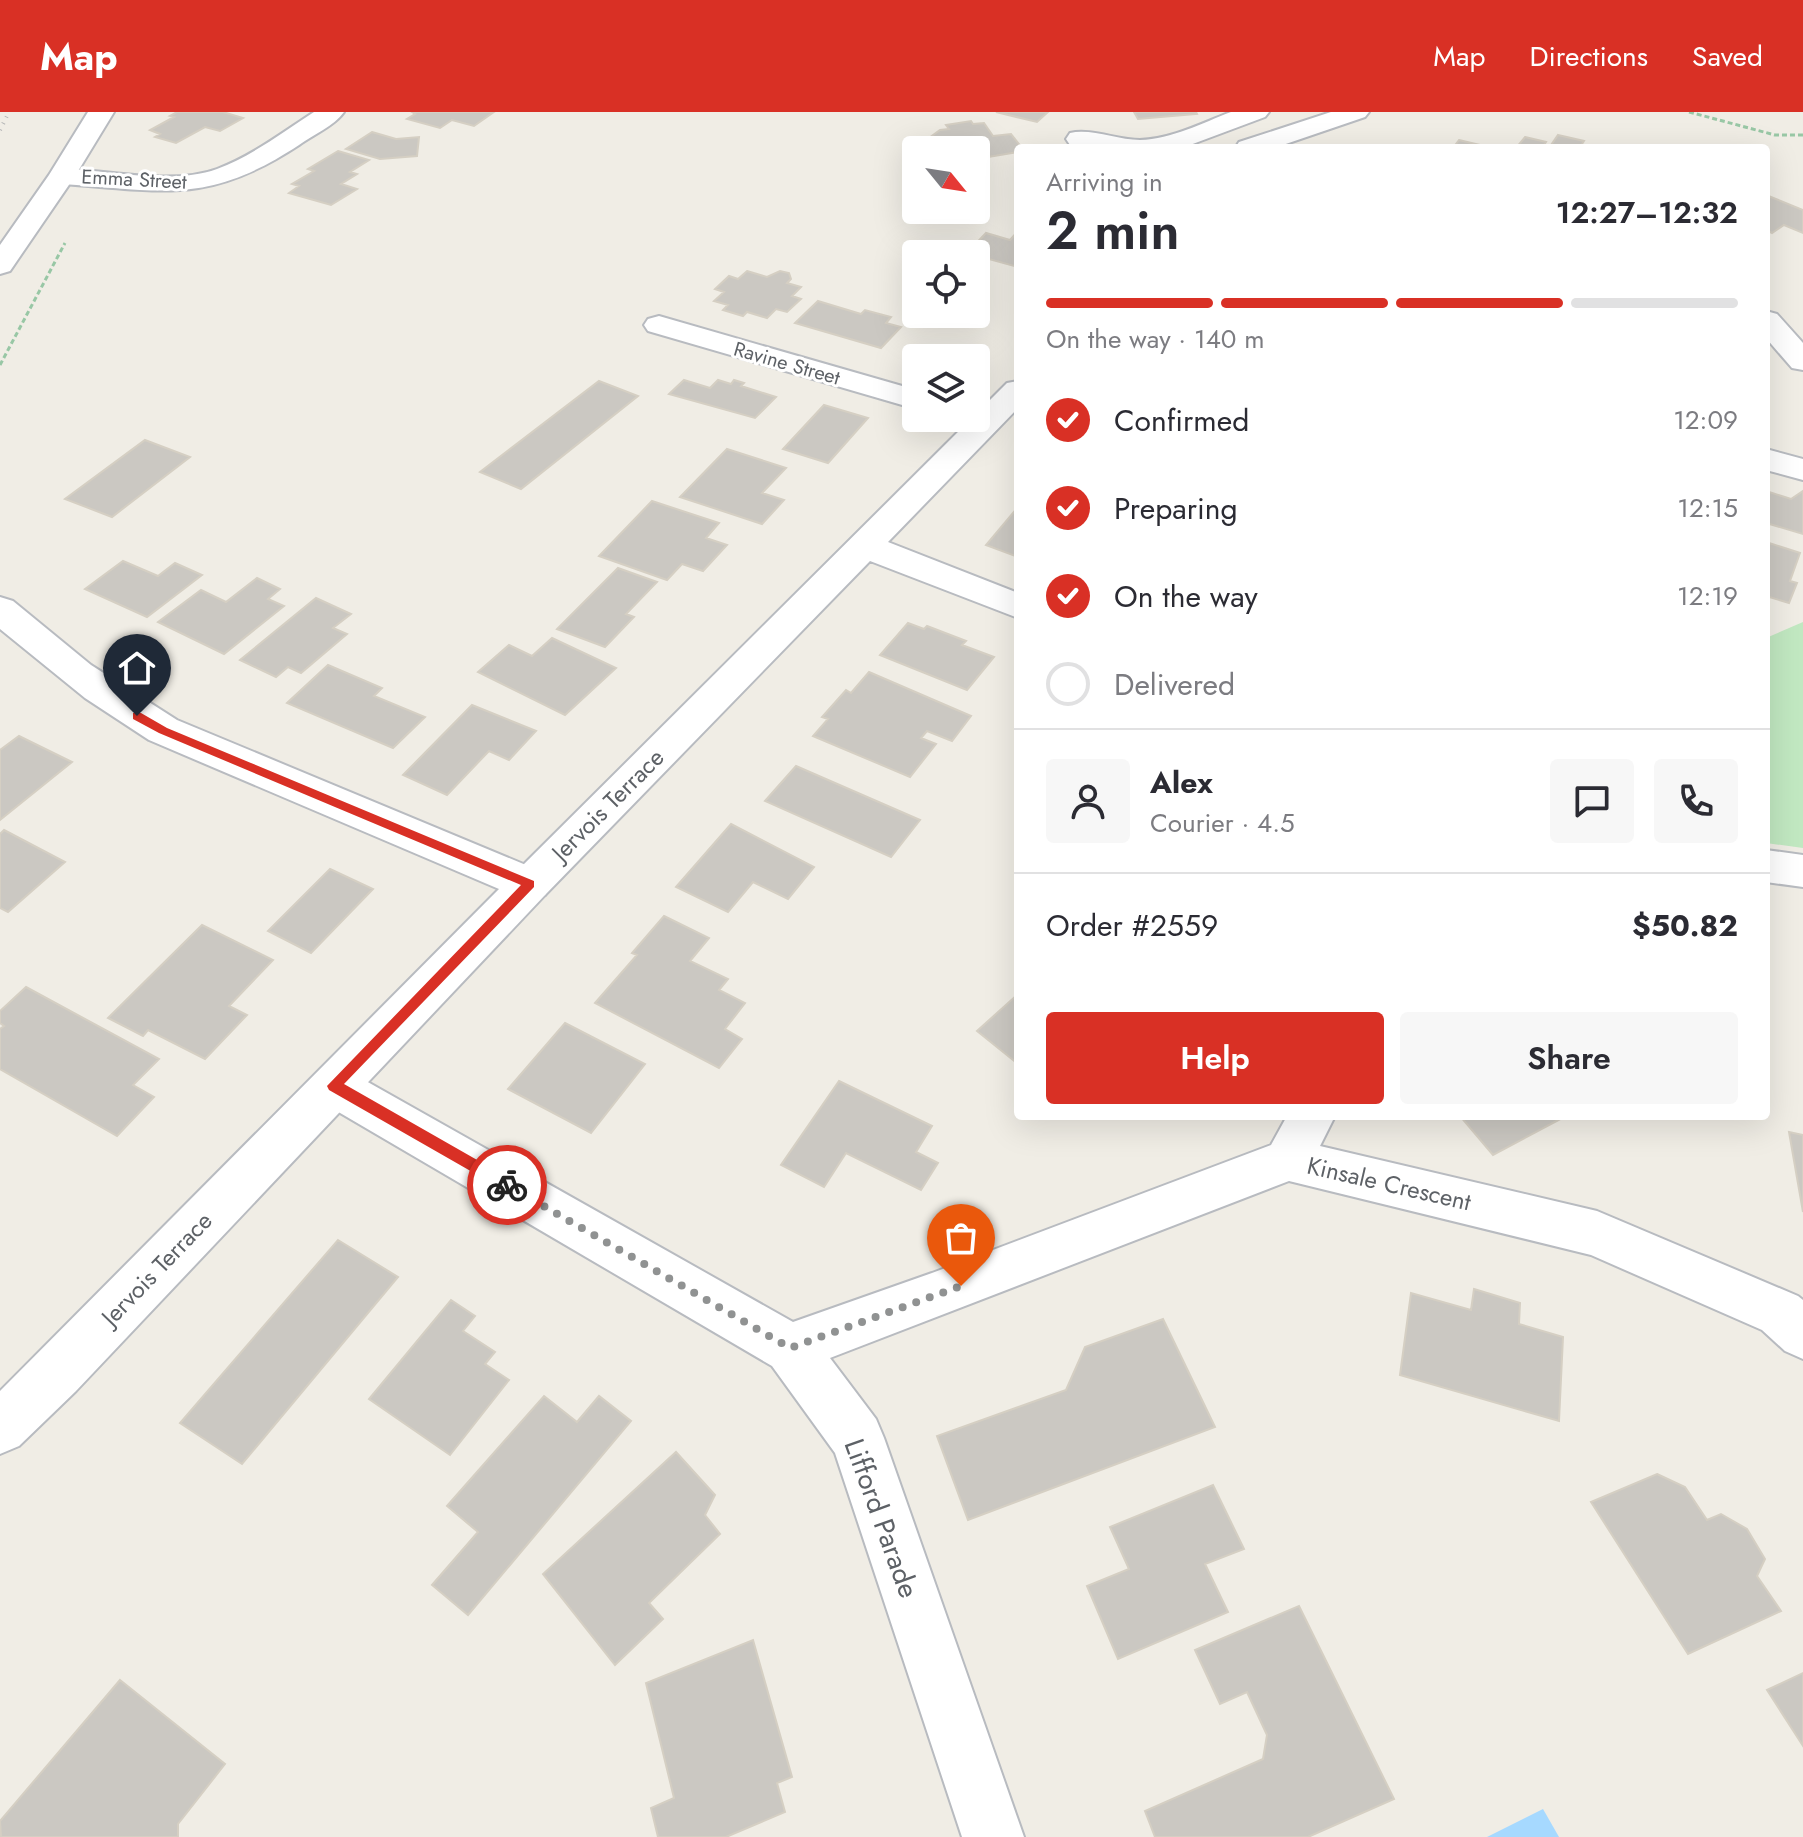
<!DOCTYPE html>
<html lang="en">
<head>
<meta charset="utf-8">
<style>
	:root { --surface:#fff; --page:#f7f7f7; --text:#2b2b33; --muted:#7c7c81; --line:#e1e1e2; --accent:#d93025 }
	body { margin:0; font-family:Jost,sans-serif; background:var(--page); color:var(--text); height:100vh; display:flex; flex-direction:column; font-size:30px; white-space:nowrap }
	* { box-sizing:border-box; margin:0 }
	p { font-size:26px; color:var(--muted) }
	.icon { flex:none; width:44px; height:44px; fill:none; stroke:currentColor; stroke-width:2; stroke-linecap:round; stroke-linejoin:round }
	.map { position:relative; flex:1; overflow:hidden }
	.side { position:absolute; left:1014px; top:32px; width:756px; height:976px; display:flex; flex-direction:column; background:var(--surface); border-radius:8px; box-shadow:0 8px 32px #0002 }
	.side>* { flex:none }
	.needle { width:52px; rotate:120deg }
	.tools { position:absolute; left:902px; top:24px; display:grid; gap:16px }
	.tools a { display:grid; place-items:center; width:88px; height:88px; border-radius:8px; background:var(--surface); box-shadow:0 8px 32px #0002; font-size:40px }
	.pin { position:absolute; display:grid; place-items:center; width:68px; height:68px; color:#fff; margin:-82px -34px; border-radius:50% 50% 50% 0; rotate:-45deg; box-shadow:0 0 8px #0007 }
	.pin .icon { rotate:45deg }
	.courier { position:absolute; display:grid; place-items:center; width:80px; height:80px; margin:-40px; border:6px solid #d93025; border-radius:50%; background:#fff; color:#222; box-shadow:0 2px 10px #0007 }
	.head em { font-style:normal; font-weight:600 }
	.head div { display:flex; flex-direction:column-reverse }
	.head { display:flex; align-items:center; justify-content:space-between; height:136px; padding:0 32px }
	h1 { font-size:52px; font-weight:600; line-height:60px }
	.bar { display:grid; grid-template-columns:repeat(4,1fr); gap:12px 8px; align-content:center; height:96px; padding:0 32px }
	.bar i { height:10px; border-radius:6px; background:var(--line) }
	.bar .active { background:var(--accent) }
	.bar p { grid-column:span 4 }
	.line { display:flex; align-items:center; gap:20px; padding:0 32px; border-top:2px solid var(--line) }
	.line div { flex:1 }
	.round { display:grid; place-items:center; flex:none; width:84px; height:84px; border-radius:8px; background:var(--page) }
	ol { padding:0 32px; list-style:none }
	li { display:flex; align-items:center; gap:24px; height:88px }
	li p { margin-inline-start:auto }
	li .icon { padding:8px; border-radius:50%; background:var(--accent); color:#fff; stroke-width:4 }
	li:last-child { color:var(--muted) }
	li i { width:44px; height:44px; border:4px solid var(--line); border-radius:50% }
	.primary-button { display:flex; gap:16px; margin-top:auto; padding:16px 32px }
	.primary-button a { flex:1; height:92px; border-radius:8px; background:var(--accent); color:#fff; font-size:32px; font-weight:600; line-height:92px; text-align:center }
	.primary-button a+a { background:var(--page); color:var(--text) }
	header { display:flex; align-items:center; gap:48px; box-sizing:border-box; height:112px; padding:0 40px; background:var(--accent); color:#fff }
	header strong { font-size:38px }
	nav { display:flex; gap:44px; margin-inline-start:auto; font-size:28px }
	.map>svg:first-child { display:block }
</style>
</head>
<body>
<header>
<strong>Map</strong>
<nav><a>Map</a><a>Directions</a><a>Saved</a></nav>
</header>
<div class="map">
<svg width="1803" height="1725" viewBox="0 0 1803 1725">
	<rect width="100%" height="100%" fill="#f0ede5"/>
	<path fill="#c1e8c1" d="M1803,510V736L1766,731V526Z"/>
	<path fill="#a6d9ff" d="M1543,1697L1559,1725H1487Z"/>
	<path fill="#cbc8c2" stroke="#d5cfc3" stroke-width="2" d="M177,0H223L243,6L220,19L205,15L176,31L155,25L160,22L150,18L174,5L170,4Z
		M494,0L474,14L452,8L440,16L407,7L415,2L412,0Z
		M996,0H1048L1037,10Z
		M1134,0H1196L1197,2L1138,7Z
		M971,9L973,12L984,11L993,24L1011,22L1022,36H1018V40L976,47V38H937L929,26L940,18L949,17L946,13Z
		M372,20L396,27L419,25L417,44L380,47L346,37Z
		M1558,23L1584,29L1580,35L1586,36H1549Z
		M1525,25L1546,30L1542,36H1516Z
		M1459,28L1480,33L1502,36H1453Z
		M338,39L369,48L350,60L357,62L341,72L357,77L331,93L289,81L299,74L292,72L314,59L308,57Z
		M1766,83L1803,98V121L1784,113L1772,121L1766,118Z
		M1018,119V155L967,141L986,121L1010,128Z
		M747,159L767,165L780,159L789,161L791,167L787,171L801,175L792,184L801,187L787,200L776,197L767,206L747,200L743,204L723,198L728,193L714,189L724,180L715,177L729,164L738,167Z
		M818,189L861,202L865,198L891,205L886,211L901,215L881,236L795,211Z
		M684,268L710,276L718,268L731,272L734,268L744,271L741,274L776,285L755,306L669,282Z
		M599,269L638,284L521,377L480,360Z
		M824,293L868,306L828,351L783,337Z
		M145,328L190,345L112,405L65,387Z
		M727,337L786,356L762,381L784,388L762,412L680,385Z
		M1766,379L1791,387L1803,379V422L1766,411Z
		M652,389L719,411L706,426L727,433L703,459L682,452L667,468L599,444Z
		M1018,395V445L986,433Z
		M1766,430L1800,441L1790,469L1797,471L1789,491L1766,484Z
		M123,449L158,464L175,451L202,463L147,505L85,477Z
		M618,456L657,470L626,502L634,505L605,535L557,517Z
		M257,466L280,477L268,487L284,494L224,542L158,510L201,478L226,490Z
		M316,486L351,502L333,516L347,522L301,561L288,555L276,565L240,548Z
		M908,511L924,517L927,514L966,529L962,533L994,545L967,578L880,543Z
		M552,526L616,556L565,603L478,560L509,533L532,544Z
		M328,553L382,576L374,584L425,605L393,636L287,591Z
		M869,560L971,604L952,629L927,619L921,626L936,632L910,665L813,624L828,607L822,605L846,578L851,581Z
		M472,593L536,619L509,648L489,639L447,683L403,663Z
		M19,624L72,650L0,708V638Z
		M796,654L920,708L891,745L765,689Z
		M731,712L814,755L788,787L753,770L728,800L676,775Z
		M4,718L65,750L8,800L0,796V722Z
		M330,757L373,777L311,841L268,819Z
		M664,804L709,826L690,849L728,867L719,878L745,891L725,917L742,927L719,956L595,891L637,843L632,841Z
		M202,813L273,848L229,894L247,903L205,947L148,918L143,924L108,906Z
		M26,875L159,947L133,973L154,985L117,1024L0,957V917L4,914L0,911V899Z
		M1018,882V952L977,919Z
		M565,911L645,952L591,1021L508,977Z
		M839,969L932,1014L916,1040L938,1051L921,1078L846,1041L824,1075L781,1053Z
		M1460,1004H1566L1493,1043Z
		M1789,1020L1803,1023V1100Z
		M338,1128L398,1165L242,1352L180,1311Z
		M1474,1177L1520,1191L1519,1212L1563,1225L1559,1309L1400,1263L1411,1181L1471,1198Z
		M451,1188L475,1204L463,1219L495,1240L485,1252L509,1268L450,1343L369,1287Z
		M1163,1207L1215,1315L968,1408L937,1324L1066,1278L1085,1235Z
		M544,1284L577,1310L599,1284L631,1309L468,1503L432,1473L478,1420L447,1394Z
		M676,1340L715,1383L705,1403L720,1422L649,1491L663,1507L615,1553L543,1462Z
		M1657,1362L1685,1375L1707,1408L1721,1402L1747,1417L1765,1447L1757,1464L1781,1499L1688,1542L1591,1390Z
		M1213,1373L1244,1437L1205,1452L1228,1500L1118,1547L1087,1474L1129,1457L1110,1415Z
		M1299,1494L1394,1687L1308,1725H1155L1145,1699L1263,1647L1267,1623L1247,1580L1220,1592L1195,1538Z
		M753,1528L792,1665L777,1671L785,1700L726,1725H658L651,1696L674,1686L646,1571Z
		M1803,1561V1634L1767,1578Z
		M120,1568L225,1652L178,1712V1725H1L0,1709Z"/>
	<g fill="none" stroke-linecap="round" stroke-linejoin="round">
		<defs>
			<path id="minor" d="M314,0H344C334,14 313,23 299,33C208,93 164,79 62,72L53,70L49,64L53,58L62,56C108,59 174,73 217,57C252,44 283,20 314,0Z
				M1231,0H1269L1265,5L1182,36H1085L1070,33L1066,27L1070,21C1091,16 1117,28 1140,28C1172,27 1202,11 1231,0Z
				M1331,0H1369L1365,5L1274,36H1235L1239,30Z
				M1766,199L1777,202L1803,231V258L1792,256L1766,226Z
				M659,204L916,278V297L648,219L644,213L648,207Z
				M1018,269V296L888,430L1018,481V506L870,449L545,783L530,788L515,783L509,772L515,761L972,306H976V302L1007,271Z
				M1766,337L1803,347V368L1766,358Z
				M1766,738L1803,743V775L1766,770Z
				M334,954L350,960L793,1210L932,1161L1271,1033L1287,1004H1335L1320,1034L1597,1099L1798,1184L1803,1188V1247L1785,1239L1762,1218L1591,1143L1289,1069L830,1246L876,1307L884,1326L1024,1725H962L835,1341L772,1254L318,988L311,974L318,960Z"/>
			<path id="tertiary" d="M88,0H114L75,64L10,159L0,162V133L49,63Z
				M0,485L13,489L91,553L177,608L545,761L551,772L545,783L76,1279L19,1334L0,1342V1279L499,777L149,628L85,586L0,517Z"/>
		</defs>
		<use href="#minor" stroke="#b8bbc0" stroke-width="4"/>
		<use href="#tertiary" stroke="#b8bbc0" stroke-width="4"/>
		<path stroke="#98c7a5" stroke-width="3" stroke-dasharray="5 3" stroke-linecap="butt" d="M1689,0L1775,23H1803
			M0,253L65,131"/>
		<use href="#minor" fill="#fff" fill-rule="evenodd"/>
		<use href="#tertiary" fill="#fff" fill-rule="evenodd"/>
		<path stroke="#b4b5b6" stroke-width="4" stroke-dasharray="1 6" stroke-linecap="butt" d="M0,18L9,0"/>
	</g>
	<path fill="#d93025" d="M133,601H141L167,616L534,769V775L344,972L512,1068V1077H502L329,978L327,974L521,773L159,621L133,607Z"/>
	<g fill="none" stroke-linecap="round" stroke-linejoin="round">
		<path stroke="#909292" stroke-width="8" stroke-dasharray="0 14.4" d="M507,1073L790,1236L961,1174"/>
	</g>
	<g text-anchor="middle" stroke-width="6" stroke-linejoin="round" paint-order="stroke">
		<g font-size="20" fill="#5d6166" stroke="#fff">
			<text transform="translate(134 67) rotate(3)" y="7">Emma Street</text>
			<text transform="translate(787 251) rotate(16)" y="7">Ravine Street</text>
		</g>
		<g font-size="24" fill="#5d6166" stroke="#fff">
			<text transform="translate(608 693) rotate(-45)" y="8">Jervois Terrace</text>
			<text transform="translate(1389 1072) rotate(13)" y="8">Kinsale Crescent</text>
			<text transform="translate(157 1157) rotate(-46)" y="8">Jervois Terrace</text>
		</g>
		<g font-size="28" fill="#5d6166" stroke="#fff">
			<text transform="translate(882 1406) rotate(70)" y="10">Lifford Parade</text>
		</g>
	</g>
</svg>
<div class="tools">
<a><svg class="needle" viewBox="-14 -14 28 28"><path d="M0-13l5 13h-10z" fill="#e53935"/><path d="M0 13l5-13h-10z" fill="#7c7c81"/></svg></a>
<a><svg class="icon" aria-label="locate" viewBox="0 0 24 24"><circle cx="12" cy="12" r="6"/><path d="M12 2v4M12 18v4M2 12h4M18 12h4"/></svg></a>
<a><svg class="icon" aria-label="layers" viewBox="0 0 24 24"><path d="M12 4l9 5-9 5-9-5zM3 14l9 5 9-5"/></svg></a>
</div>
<div class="pin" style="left:961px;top:1174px;background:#ea580c"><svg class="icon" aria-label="bag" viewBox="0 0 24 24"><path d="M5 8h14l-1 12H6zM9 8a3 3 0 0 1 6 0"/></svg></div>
<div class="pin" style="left:137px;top:604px;background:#1f2937"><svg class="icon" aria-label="home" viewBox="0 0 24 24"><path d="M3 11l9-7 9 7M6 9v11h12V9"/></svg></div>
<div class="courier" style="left:507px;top:1073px"><svg class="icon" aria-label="bike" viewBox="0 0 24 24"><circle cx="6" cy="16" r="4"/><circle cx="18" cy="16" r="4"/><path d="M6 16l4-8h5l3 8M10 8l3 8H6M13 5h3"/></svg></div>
<section class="side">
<div class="head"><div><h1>2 min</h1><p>Arriving in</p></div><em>12:27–12:32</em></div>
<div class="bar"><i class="active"></i><i class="active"></i><i class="active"></i><i></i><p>On the way · 140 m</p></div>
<ol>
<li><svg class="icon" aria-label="check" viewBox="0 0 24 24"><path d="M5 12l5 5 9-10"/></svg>Confirmed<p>12:09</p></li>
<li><svg class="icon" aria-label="check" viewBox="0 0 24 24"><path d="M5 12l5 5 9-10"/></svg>Preparing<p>12:15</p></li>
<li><svg class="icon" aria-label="check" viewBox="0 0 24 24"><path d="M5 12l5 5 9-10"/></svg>On the way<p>12:19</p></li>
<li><i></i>Delivered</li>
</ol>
<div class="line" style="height:144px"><a class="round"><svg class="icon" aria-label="person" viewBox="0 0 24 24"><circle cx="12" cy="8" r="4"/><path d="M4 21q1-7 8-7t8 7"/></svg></a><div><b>Alex</b><p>Courier · 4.5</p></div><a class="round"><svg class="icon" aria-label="chat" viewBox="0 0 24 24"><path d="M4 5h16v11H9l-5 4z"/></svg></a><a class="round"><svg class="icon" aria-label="phone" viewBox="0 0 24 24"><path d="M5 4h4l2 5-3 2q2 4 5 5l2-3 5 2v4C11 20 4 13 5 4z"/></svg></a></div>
<div class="line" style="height:104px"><div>Order #2559</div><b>$50.82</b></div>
<div class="primary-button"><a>Help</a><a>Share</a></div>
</section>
</div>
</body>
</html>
